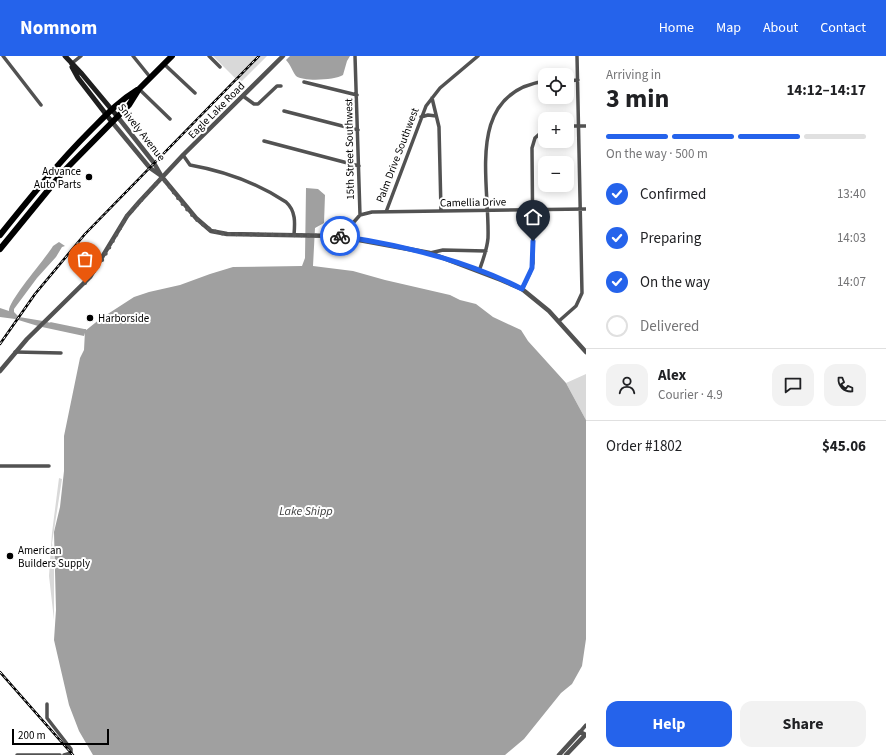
<!DOCTYPE html>
<html lang="en">
<head>
<meta charset="utf-8">
<style>
	:root { --surface:#fff; --page:#f2f2f2; --text:#202124; --muted:#757577; --line:#e0e0e0; --accent:#2563eb }
	body { margin:0; font-family:"Source Sans 3",sans-serif; background:var(--page); color:var(--text); height:100vh; display:flex; flex-direction:column; font-size:15px; white-space:nowrap }
	* { box-sizing:border-box; margin:0 }
	p { font-size:13px; color:var(--muted) }
	.icon { flex:none; width:22px; height:22px; fill:none; stroke:currentColor; stroke-width:2; stroke-linecap:round; stroke-linejoin:round }
	.map { position:relative; flex:1; overflow:hidden }
	.panel { display:flex; flex-direction:column; background:var(--surface); width:300px }
	.panel>* { flex:none }
	.fabs { position:absolute; left:538px; top:12px; display:grid; gap:8px }
	.fabs a { display:grid; place-items:center; width:36px; height:36px; border-radius:8px; background:var(--surface); box-shadow:0 2px 10px #0003; font-size:20px }
	.scale { position:absolute; left:12px; bottom:10px; width:97px; box-sizing:border-box; padding-left:4px; border:2px solid #000; border-top:0; font-size:11px; line-height:14px; white-space:nowrap; color:#000; -webkit-text-stroke:3px #fff; paint-order:stroke }
	.pin { position:absolute; display:grid; place-items:center; width:34px; height:34px; color:#fff; margin:-41px -17px; border-radius:50% 50% 50% 0; rotate:-45deg; box-shadow:0 0 4px #0007 }
	.pin .icon { rotate:45deg }
	.courier { position:absolute; display:grid; place-items:center; width:40px; height:40px; margin:-20px; border:3px solid #2563eb; border-radius:50%; background:#fff; color:#222; box-shadow:0 1px 5px #0007 }
	.head em { font-style:normal; font-weight:700 }
	.head div { display:flex; flex-direction:column-reverse }
	.head { display:flex; align-items:center; justify-content:space-between; height:68px; padding:0 20px }
	h1 { font-size:26px; font-weight:700; line-height:30px }
	.bar { display:grid; grid-template-columns:repeat(4,1fr); gap:6px 4px; align-content:center; height:48px; padding:0 20px }
	.bar i { height:5px; border-radius:3px; background:var(--line) }
	.bar .current { background:var(--accent) }
	.bar p { grid-column:span 4 }
	.line { display:flex; align-items:center; gap:10px; padding:0 20px; border-top:1px solid var(--line) }
	.line div { flex:1 }
	.round { display:grid; place-items:center; flex:none; width:42px; height:42px; border-radius:12px; background:var(--page) }
	ol { padding:0 20px; list-style:none }
	li { display:flex; align-items:center; gap:12px; height:44px }
	li p { margin-inline-start:auto }
	li .icon { padding:4px; border-radius:50%; background:var(--accent); color:#fff; stroke-width:4 }
	li:last-child { color:var(--muted) }
	li i { width:22px; height:22px; border:2px solid var(--line); border-radius:50% }
	.cta { display:flex; gap:8px; margin-top:auto; padding:8px 20px }
	.cta a { flex:1; height:46px; border-radius:12px; background:var(--accent); color:#fff; font-size:16px; font-weight:700; line-height:46px; text-align:center }
	.cta a+a { background:var(--page); color:var(--text) }
	header { display:flex; align-items:center; gap:24px; box-sizing:border-box; height:56px; padding:0 20px; background:var(--accent); color:#fff }
	header strong { font-size:19px }
	nav { display:flex; gap:22px; margin-inline-start:auto; font-size:14px }
	main { display:flex; flex:1; min-height:0 }
	.map>svg:first-child { display:block }
</style>
</head>
<body>
<header>
<strong>Nomnom</strong>
<nav><a>Home</a><a>Map</a><a>About</a><a>Contact</a></nav>
</header>
<main>
<div class="map">
<svg width="586" height="699" viewBox="0 0 586 699">
	<rect width="100%" height="100%" fill="#fff"/>
	<path fill="#d9d9d9" d="M213,0H267L240,27Z
		M586,318V364L566,327Z
		M59,422L62,423L52,487L54,504V564L49,520L52,477Z"/>
	<path fill="#a0a0a0" d="M290,0H350L347,5L343,19C335,24 304,26 296,20C292,15 291,9 286,4Z
		M306,132L318,133L325,139L324,167L315,172L313,210L353,215L385,224L450,239L460,244L476,248L493,261L521,274L528,285L566,327L586,364V583L582,610L572,628L561,637L524,683L505,699H93L79,675L69,649L54,584L56,554L54,476L60,451L64,415V380L80,302L84,294L85,275L100,263L134,241L149,236L180,229L210,218L233,211L302,210L305,202Z
		M59,186L65,190L62,191L56,201L37,222L14,253V256L19,261L43,265L38,270L15,263L0,261V252L9,255C8,245 46,202 53,190Z
		M47,266L73,273H86L84,280L42,271Z"/>
	<g fill="none" stroke-linecap="round" stroke-linejoin="round">
		<path stroke="#a0a0a0" stroke-width="3.5" d="M51,268L85,275"/>
		<path stroke="#525252" stroke-width="3.5" d="M3,0L41,49
			M133,0L150,21
			M209,0L220,11
			M71,8L81,0
			M164,8L195,37
			M567,25L578,24
			M304,26L357,39
			M139,33L170,63
			M243,40L254,48H258L277,30H281
			M432,42L439,71L441,155
			M284,55L358,74
			M421,61L428,59L436,60
			M567,70H586
			M264,85L359,110
			M183,99L190,109C224,115 257,127 286,146C296,155 295,167 294,179
			M386,156L426,50L440,32L478,0
			M360,159L372,156L586,153
			M348,181L353,167L360,159L355,0
			M430,197L443,194L486,195
			M479,215C483,204 487,194 488,182C490,126 464,37 545,25
			M522,233L530,217L533,207L532,92L535,82L545,73
			M559,265L576,250L582,237L577,0
			M15,296L61,297
			M0,410H49
			M47,648V662L71,693V697L64,699
			M580,676L586,669
			M17,699H60"/>
		<path stroke="#525252" stroke-width="4.5" d="M117,60L154,107L162,121L196,162L211,175L227,178L337,180L430,197L501,224L522,233L549,255L586,296
			M112,66L150,112L160,119
			M0,315L27,283L90,221L127,160L140,145L183,99L283,0
			M559,699L580,676L586,679
			M566,699L585,679"/>
		<path stroke="#1f1f1f" stroke-width="5" d="M65,0L82,18L117,60
			M72,11L78,22L112,66"/>
		<path stroke="#000" stroke-width="6" d="M0,179C29,143 58,107 91,74C106,59 119,45 137,34
			M0,193L63,116L129,49L139,33L172,0"/>
		<defs>
			<path id="rail" d="M0,288L35,238L85,178L259,0
				M0,616L73,699"/>
		</defs>
		<use href="#rail" stroke="#000" stroke-width="2.5"/>
		<use href="#rail" stroke="#fff" stroke-width="1" stroke-dasharray="3" stroke-linecap="butt"/>
	</g>
	<g fill="none" stroke-linecap="round" stroke-linejoin="round">
		<path stroke="#595959" stroke-width="4" stroke-dasharray="0 7.2" d="M85,227L101,206L127,160L162,121C179,142 197,175 226,178L340,180"/>
		<path stroke="#2563eb" stroke-width="5" d="M340,180C402,189 466,204 522,233L532,212L533,185"/>
	</g>
	<g fill="#000" stroke="#fff" stroke-width="1.5">
		<circle cx="89" cy="121" r="4"/>
		<circle cx="90" cy="262" r="4"/>
		<circle cx="10" cy="500" r="4"/>
	</g>
	<g text-anchor="middle" stroke-width="4" stroke-linejoin="round" paint-order="stroke">
		<g font-size="11" fill="#000" stroke="#fff">
			<text transform="translate(216 54) rotate(-45)" y="4">Eagle Lake Road</text>
			<text transform="translate(142 76) rotate(52)" y="4">Snively Avenue</text>
			<text transform="translate(349 93) rotate(-91)" y="4">15th Street Southwest</text>
			<text transform="translate(397 99) rotate(-69)" y="4">Palm Drive Southwest</text>
			<text transform="translate(473 146) rotate(-1)" y="4">Camellia Drive</text>
		</g>
		<g font-size="11" fill="#000" stroke="#fff" text-anchor="start">
			<text x="81" y="119" text-anchor="end">Advance<tspan x="81" dy="13">Auto Parts</tspan></text>
			<text x="98" y="266">Harborside</text>
			<text x="18" y="498">American<tspan x="18" dy="13">Builders Supply</tspan></text>
		</g>
		<g font-size="12" font-style="italic" fill="#414141" stroke="#fff">
			<text x="306" y="459">Lake Shipp</text>
		</g>
	</g>
</svg>
<div class="fabs">
<a><svg class="icon" aria-label="locate" viewBox="0 0 24 24"><circle cx="12" cy="12" r="6"/><path d="M12 2v4M12 18v4M2 12h4M18 12h4"/></svg></a>
<a>+</a>
<a>−</a>
</div>
<div class="scale">200 m</div>
<div class="pin" style="left:85px;top:227px;background:#ea580c"><svg class="icon" aria-label="bag" viewBox="0 0 24 24"><path d="M5 8h14l-1 12H6zM9 8a3 3 0 0 1 6 0"/></svg></div>
<div class="pin" style="left:533px;top:185px;background:#1f2937"><svg class="icon" aria-label="home" viewBox="0 0 24 24"><path d="M3 11l9-7 9 7M6 9v11h12V9"/></svg></div>
<div class="courier" style="left:340px;top:180px"><svg class="icon" aria-label="bike" viewBox="0 0 24 24"><circle cx="6" cy="16" r="4"/><circle cx="18" cy="16" r="4"/><path d="M6 16l4-8h5l3 8M10 8l3 8H6M13 5h3"/></svg></div>
</div>
<section class="panel">
<div class="head"><div><h1>3 min</h1><p>Arriving in</p></div><em>14:12–14:17</em></div>
<div class="bar"><i class="current"></i><i class="current"></i><i class="current"></i><i></i><p>On the way · 500 m</p></div>
<ol>
<li><svg class="icon" aria-label="check" viewBox="0 0 24 24"><path d="M5 12l5 5 9-10"/></svg>Confirmed<p>13:40</p></li>
<li><svg class="icon" aria-label="check" viewBox="0 0 24 24"><path d="M5 12l5 5 9-10"/></svg>Preparing<p>14:03</p></li>
<li><svg class="icon" aria-label="check" viewBox="0 0 24 24"><path d="M5 12l5 5 9-10"/></svg>On the way<p>14:07</p></li>
<li><i></i>Delivered</li>
</ol>
<div class="line" style="height:72px"><a class="round"><svg class="icon" aria-label="person" viewBox="0 0 24 24"><circle cx="12" cy="8" r="4"/><path d="M4 21q1-7 8-7t8 7"/></svg></a><div><b>Alex</b><p>Courier · 4.9</p></div><a class="round"><svg class="icon" aria-label="chat" viewBox="0 0 24 24"><path d="M4 5h16v11H9l-5 4z"/></svg></a><a class="round"><svg class="icon" aria-label="phone" viewBox="0 0 24 24"><path d="M5 4h4l2 5-3 2q2 4 5 5l2-3 5 2v4C11 20 4 13 5 4z"/></svg></a></div>
<div class="line" style="height:52px"><div>Order #1802</div><b>$45.06</b></div>
<div class="cta"><a>Help</a><a>Share</a></div>
</section>
</main>
</body>
</html>
